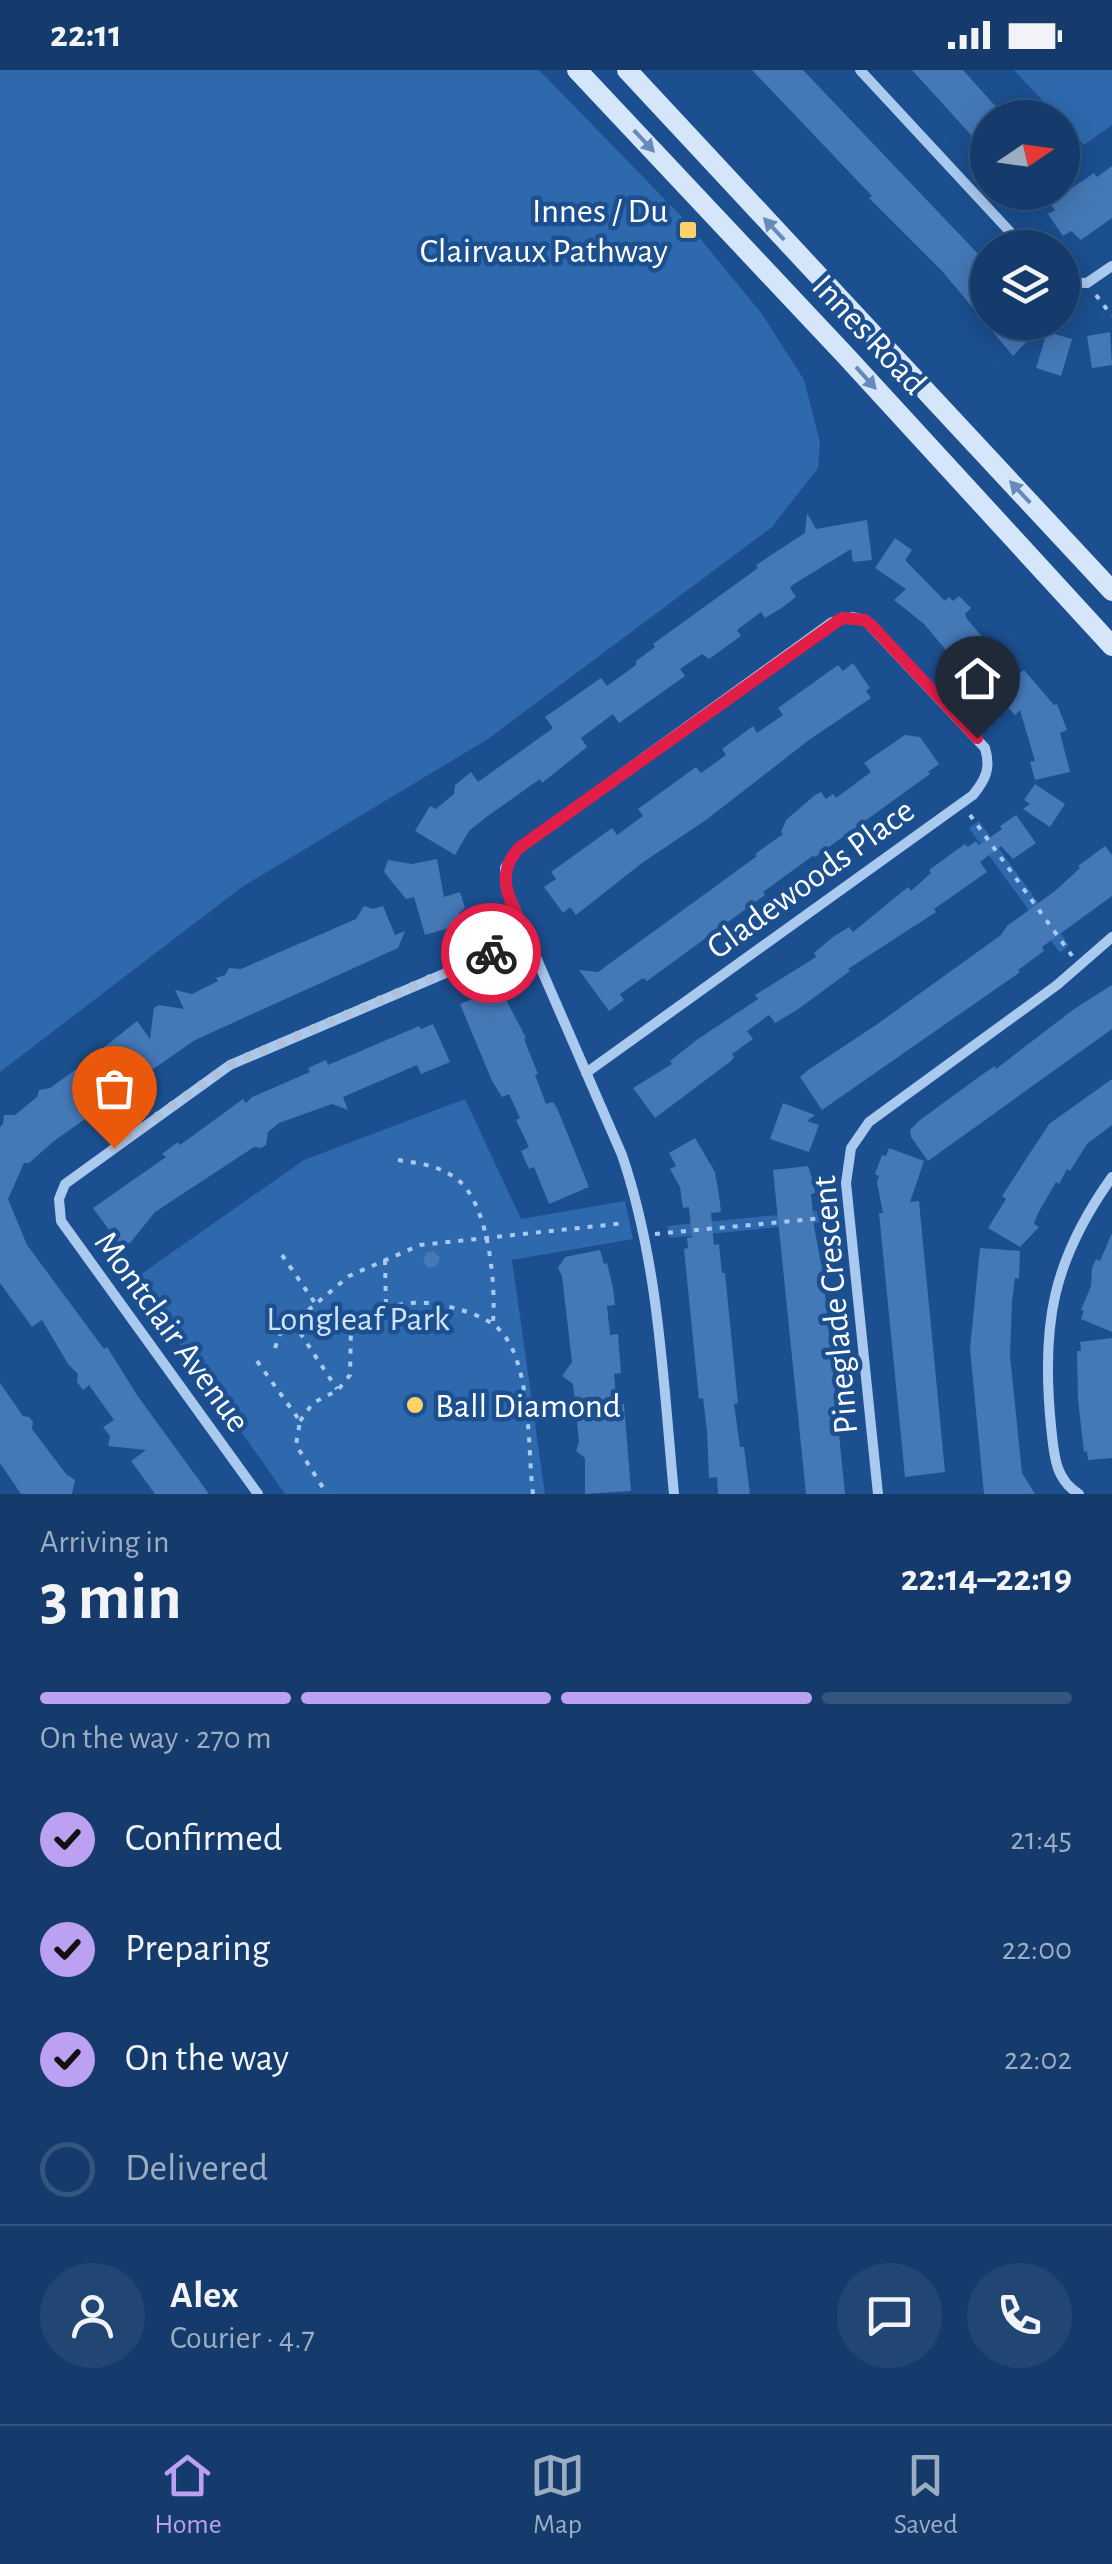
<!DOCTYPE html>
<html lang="en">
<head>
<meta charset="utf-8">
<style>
	:root { --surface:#143b6b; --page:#214673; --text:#f1f3f6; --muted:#9dadc1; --line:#33557e; --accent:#bca0f2 }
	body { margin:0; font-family:"Alegreya Sans",sans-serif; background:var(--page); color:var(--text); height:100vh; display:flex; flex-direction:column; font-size:38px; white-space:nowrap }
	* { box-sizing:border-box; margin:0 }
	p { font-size:32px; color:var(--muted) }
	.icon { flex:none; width:55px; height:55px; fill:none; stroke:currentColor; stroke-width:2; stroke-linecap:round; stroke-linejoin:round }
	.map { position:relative; height:1424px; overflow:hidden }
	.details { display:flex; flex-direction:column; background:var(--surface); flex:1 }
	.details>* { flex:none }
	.needle { width:65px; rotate:77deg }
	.controls { position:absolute; left:970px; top:30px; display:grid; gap:20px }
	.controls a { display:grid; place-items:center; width:110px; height:110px; border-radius:50%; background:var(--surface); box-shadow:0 5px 25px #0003,0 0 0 2px var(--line); font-size:50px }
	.pin { position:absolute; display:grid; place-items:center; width:85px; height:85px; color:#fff; margin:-102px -42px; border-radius:50% 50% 50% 0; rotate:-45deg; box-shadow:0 0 10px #0007 }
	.pin .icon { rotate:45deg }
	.courier { position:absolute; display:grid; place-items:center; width:100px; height:100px; margin:-50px; border:8px solid #e11d48; border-radius:50%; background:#fff; color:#222; box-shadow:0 2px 12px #0007 }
	.headline em { font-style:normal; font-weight:700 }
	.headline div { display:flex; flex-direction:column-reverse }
	.headline { display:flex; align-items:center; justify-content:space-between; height:170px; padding:0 40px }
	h1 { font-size:65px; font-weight:700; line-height:75px }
	.bar { display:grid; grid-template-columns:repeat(4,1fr); gap:15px 10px; align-content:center; height:120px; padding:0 40px }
	.bar i { height:12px; border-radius:8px; background:var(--line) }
	.bar .current { background:var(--accent) }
	.bar p { grid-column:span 4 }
	.line { display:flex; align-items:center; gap:25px; padding:0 40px; border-top:2px solid var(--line) }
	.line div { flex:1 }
	.round { display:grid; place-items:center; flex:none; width:105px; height:105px; border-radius:52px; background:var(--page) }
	ol { padding:0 40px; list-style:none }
	li { display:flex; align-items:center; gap:30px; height:110px }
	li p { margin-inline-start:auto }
	li .icon { padding:10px; border-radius:50%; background:var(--accent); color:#111; stroke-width:4 }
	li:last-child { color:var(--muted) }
	li i { width:55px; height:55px; border:5px solid var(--line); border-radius:50% }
	.status { display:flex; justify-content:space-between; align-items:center; height:70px; padding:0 50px; background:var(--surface); direction:ltr }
	.status svg { height:28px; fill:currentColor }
	.dock { display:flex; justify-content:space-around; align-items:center; height:140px; border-top:2px solid var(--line); background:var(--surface); font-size:28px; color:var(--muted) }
	.dock a { display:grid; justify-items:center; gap:5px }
	.dock .current { color:var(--accent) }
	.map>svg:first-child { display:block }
</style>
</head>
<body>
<div class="status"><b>22:11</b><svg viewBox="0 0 49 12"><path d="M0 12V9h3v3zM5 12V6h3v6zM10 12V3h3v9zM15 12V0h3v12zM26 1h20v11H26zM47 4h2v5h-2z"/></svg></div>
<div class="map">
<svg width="1112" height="1424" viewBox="0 0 1112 1424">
	<rect width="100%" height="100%" fill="#1b4f8f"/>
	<path fill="#2e69ad" d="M0,0H539L684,149L762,244L804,310L820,372L818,398L772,457L488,669L242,817L0,1002Z
		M1014,0H1112V55L1084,75L1063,52L1062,48L1058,47Z
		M979,751L1069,875L1060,883L969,758Z
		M465,1029L521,1149L625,1131L633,1169L512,1190L545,1424H285L134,1209L304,1090Z
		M826,1140L827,1152L670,1168L667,1156Z"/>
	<path fill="#4478b7" d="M752,0H803L981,187L988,197V252H1026L1036,262L1013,286L942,201L869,128L872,126Z
		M912,0H963L1006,48H988V71L978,60L972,66Z
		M1112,96V148L1081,170L1071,161L1063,166L1048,144L1055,140L1050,133L1094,103L1097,107Z
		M1047,262L1072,269L1061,306L1036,298Z
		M1110,262L1112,295L1092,298L1087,266Z
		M807,443L816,459L867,450L872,490L853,492L851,479L794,514L790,518L796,527L783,537L765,548L761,542L737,560L741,566L709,589L702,584L680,599L685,606L619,653L613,644L581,668L587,677L542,713L540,709L485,748L469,761L455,785L415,761L430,736L436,739L454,724L455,715L471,702L478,712L553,658L545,647L601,608L607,616L636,595V591L655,577L653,574L758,498L756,495L805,463Z
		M895,468L912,480L905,490L945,531L949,527L953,531L959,526L971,538L965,544L967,549L1016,606L1024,600L1054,635L1057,634L1067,660L1060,663L1070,702L1035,710L1030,692L1035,691L1020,640L1015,645L992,620L989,623L981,615L978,618L924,554L894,530L906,519L875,498Z
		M853,593L870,618L866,621L871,628L809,670L706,750L642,793L576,845L570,837L563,843L544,817L556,809L551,802L612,758L617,765L643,746L638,739L696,697L701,703L726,685L722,679L753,656L757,663L783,645L778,638L838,595L843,601Z
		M905,665L920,667L939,694L928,702L930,704L815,787L814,785L763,822L765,825L647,911L643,908L620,924L624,930L609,941L579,900L598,902L757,786L755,784L783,764L781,762L786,750L815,725L821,722L826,729L833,724L836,728L871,702L864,693Z
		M1035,714L1065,734L1050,757L1023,739L1030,734L1024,730Z
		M1016,745L1036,773L1013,789L1001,776L980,792L987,802L934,839L936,842L848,899L850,901L797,940L775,953L769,945L747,961L753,969L732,984L734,987L731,991L655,1048L633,1018L672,994L670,991L698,969L758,929L755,925L816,887L814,883L833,867L849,857L853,862L908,817L911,821L931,803L929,800L965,774L968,777L976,771L979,775L1002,759L1000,756Z
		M1105,776L1112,785V826L1042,877L1044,881L1018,900L1020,902L822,1040L800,1007L808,1000L876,955L1001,865L1007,856L1055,821L1080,798L1078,796Z
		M437,789L444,827L460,822L465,838L459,843L462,854L425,865L414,827L406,829L384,802L388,790L412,794Z
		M364,836L373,839L383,836L395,865L405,861L398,878L195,970L126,1018L96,1044L95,1042L54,1071L29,1093H24L8,1129L27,1175L104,1279L107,1277L137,1325L209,1424H155L131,1391L146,1380L108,1376L110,1366L103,1357L114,1350L89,1315L83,1320L77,1312L78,1304L68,1294L42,1250L32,1257L0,1213V1057L3,1054L4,1045H15L37,1027L39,1020L50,1018L82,995L137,951L150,969L154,938L159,935L184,939L175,920L192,924L218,911L216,908L225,905L229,898L241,899L356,849Z
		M1112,915V959L928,1091L911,1067L910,1060L920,1050L983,1004L995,996L996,999L1074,939Z
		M500,918L526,968L524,969L538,1004L535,1005L546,1034L553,1032L557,1038L589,1117L549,1134L534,1097L529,1099L521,1081L529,1077L516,1050L520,1048L509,1024L502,1027L492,1011L460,934Z
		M433,954L450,992L421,1004L417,995L343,1027L348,1040L332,1034L279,1053L268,1062L266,1075L261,1078L254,1077L155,1142L130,1173L118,1172L93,1138L166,1087L162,1084L178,1072L180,1075L243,1029L246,1033L252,1027L310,1002L308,998L326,990L328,995L419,956L421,959Z
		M1112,1009V1055L1087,1074L1070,1101L1067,1099L1059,1114L1056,1112L1037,1145L1034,1154L1039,1157L1020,1177L988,1158L1006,1129L1002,1126L1049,1054Z
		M783,1033L815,1045L807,1051L819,1055L809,1082L770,1069Z
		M695,1068L715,1102L719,1125L721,1142L711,1143L714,1175L719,1174L722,1203H725L738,1333L734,1334L740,1377H744L750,1424H718L717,1407L709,1408L707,1361L703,1328L699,1329L684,1179L688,1178L687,1168L692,1167L689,1137L683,1138L680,1117L670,1099L676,1096L669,1083Z
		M889,1078L924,1091L910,1132L919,1131L945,1402L905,1407L879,1143H883L877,1113L879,1106L875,1104L882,1085L886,1086Z
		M808,1096L814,1114L815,1123L811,1124L814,1156L823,1204L845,1424H806L773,1100Z
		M1112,1163V1262L1081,1249L1084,1241L1081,1240L1091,1216L1092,1198L1096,1189L1100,1191Z
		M980,1178L1020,1181L1019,1209L1015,1208L1012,1232L1010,1286L1022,1403L1035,1424H984L970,1279Z
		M600,1180L604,1194L607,1193L613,1218L615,1235L607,1236L610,1265L618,1264L621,1303L614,1304L617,1335L624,1334L631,1421L585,1424V1388L576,1381L579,1372L573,1314L562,1306L572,1292L562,1206L558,1198L565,1187Z
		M434,1181L440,1188L437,1196L428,1198L423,1191L426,1183Z
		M1112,1268V1388L1088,1390L1087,1381L1084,1382L1078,1330L1077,1281H1081L1080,1272Z
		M0,1313L23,1346L29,1347L33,1352L32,1359L66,1404L75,1410L72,1424H21L0,1393Z"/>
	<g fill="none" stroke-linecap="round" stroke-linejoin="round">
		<path stroke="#a9c9ee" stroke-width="4" stroke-dasharray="5 8" stroke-linecap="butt" d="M1096,225L1112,246
			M970,745L1073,887
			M398,1090C419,1093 441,1096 458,1110C489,1135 496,1215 493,1252
			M655,1164L834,1147
			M282,1185L315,1233
			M385,1190L386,1238
			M293,1252L337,1319
			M275,1278L280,1264L349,1206L420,1175L626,1153
			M257,1291L300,1351L296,1375L327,1424
			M300,1351L313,1333L338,1320L350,1305L351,1259C374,1238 406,1229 436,1234C456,1238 477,1243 494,1255C533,1284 527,1378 533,1424"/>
		<path stroke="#a9c9ee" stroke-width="10" d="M860,0L1025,178
			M1062,212L1087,213L1112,196
			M586,1003L973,725C986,709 991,698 985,678L865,550L853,547L832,552L519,778L505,798L506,818L622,1085C659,1194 663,1310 674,1424
			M258,1424L61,1151L59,1129L65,1114L230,995L528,868
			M878,1424L846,1113L851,1078L869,1052L1057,915L1112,867
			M1079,1424C1054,1409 1054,1383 1051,1356C1041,1255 1052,1191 1112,1107"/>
		<path stroke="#d6e6fa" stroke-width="20" d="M577,0L846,286L1112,576
			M627,0L1112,521"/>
	</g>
	<defs><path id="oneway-solid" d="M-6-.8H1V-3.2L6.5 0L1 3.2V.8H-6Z" transform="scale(2.5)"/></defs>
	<g fill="#668bba">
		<use href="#oneway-solid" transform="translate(644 71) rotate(47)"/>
		<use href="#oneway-solid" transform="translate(774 159) rotate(-133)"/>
		<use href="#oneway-solid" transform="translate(866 308) rotate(48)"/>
		<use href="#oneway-solid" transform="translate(1020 422) rotate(-133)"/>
	</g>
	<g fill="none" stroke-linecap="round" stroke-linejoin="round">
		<path stroke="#afc1d8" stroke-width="10" stroke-dasharray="0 18" d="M114,1078L230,995L491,883"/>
		<path stroke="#e11d48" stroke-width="12" d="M491,883L528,868C514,836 491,808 519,778L842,548L865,550L873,557L977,668"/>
	</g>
	<g fill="#ffd166" stroke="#1b4f8f" stroke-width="4">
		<rect x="678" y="150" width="20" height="20" rx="5"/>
		<circle cx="415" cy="1335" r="10"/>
	</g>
	<g text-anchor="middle" stroke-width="9" stroke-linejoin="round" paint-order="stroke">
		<g font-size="35" fill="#fff" stroke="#1b4f8f" text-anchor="end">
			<text x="668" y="152">Innes / Du<tspan x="668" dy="40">Clairvaux Pathway</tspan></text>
			<text x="435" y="1347" text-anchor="start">Ball Diamond</text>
		</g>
		<g font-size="35" fill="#fff" stroke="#1b4f8f">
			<text transform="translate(870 264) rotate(47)" y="12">Innes Road</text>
			<text transform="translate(810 808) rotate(-36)" y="12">Gladewoods Place</text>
			<text transform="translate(834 1235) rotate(-95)" y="12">Pineglade Crescent</text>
			<text transform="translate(173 1261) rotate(54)" y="12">Montclair Avenue</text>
		</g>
		<g font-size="35" fill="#cfe3fa" stroke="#1b4f8f">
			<text x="358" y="1260">Longleaf Park</text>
		</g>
	</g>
</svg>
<div class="controls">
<a><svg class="needle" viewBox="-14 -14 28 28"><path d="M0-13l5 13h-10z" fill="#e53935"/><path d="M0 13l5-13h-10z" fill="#9dadc1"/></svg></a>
<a><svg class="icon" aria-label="layers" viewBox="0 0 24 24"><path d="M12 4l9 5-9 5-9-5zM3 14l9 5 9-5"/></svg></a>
</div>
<div class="pin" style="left:114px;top:1078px;background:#ea580c"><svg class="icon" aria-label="bag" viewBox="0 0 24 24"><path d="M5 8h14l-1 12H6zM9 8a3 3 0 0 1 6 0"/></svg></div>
<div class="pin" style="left:977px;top:668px;background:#1f2937"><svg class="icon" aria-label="home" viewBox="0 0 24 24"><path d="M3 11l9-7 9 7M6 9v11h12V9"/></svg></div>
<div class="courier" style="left:491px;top:883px"><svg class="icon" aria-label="bike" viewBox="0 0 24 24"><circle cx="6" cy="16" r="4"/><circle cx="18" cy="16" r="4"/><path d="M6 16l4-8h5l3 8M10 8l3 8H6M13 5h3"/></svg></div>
</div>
<section class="details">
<div class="headline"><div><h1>3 min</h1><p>Arriving in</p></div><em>22:14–22:19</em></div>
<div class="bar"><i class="current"></i><i class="current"></i><i class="current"></i><i></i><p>On the way · 270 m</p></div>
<ol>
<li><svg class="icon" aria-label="check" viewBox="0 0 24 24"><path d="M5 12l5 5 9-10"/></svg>Confirmed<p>21:45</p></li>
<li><svg class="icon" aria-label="check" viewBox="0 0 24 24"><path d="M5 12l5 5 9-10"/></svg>Preparing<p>22:00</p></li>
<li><svg class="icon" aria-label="check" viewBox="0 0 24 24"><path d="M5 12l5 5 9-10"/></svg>On the way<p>22:02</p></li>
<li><i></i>Delivered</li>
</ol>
<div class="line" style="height:180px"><a class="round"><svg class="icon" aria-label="person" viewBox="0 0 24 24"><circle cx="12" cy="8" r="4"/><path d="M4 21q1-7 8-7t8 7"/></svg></a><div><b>Alex</b><p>Courier · 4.7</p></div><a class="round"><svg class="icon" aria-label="chat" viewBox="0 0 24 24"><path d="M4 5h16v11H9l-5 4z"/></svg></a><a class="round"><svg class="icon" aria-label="phone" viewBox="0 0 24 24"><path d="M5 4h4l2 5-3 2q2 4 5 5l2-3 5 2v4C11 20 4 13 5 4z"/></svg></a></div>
</section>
<nav class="dock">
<a class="current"><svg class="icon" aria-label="home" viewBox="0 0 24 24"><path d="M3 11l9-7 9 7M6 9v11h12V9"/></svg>Home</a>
<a><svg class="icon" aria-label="map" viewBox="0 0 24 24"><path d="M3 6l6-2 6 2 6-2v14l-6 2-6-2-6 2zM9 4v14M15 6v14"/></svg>Map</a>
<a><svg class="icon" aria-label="saved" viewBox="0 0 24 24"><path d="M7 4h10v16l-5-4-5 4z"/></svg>Saved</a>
</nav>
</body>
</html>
